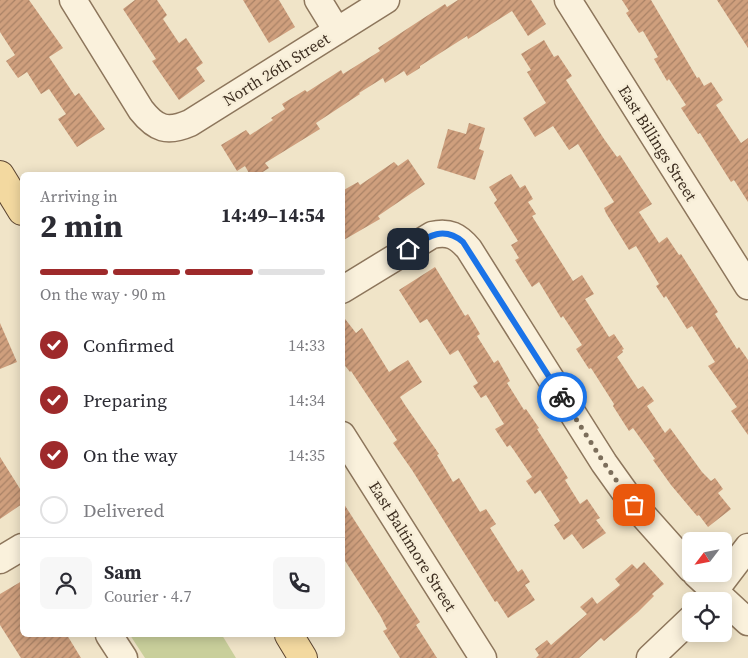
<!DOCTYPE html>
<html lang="en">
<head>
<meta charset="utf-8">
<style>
	:root { --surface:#fff; --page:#f7f7f7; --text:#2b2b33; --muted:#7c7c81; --line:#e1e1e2; --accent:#9e2a2b }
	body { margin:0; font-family:"Source Serif 4",serif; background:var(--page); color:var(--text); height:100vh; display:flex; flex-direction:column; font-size:19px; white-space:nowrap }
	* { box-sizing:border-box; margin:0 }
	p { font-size:16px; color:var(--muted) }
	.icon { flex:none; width:28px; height:28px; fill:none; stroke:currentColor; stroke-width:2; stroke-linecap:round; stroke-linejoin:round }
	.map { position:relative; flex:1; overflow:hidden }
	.drawer { position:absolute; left:20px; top:172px; width:325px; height:465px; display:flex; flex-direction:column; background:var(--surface); border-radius:8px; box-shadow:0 2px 12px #0003 }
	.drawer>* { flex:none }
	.needle { width:32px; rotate:238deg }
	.fabs { position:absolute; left:682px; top:532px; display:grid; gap:10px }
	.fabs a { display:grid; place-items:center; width:50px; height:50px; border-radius:8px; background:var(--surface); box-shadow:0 2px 12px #0003; font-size:25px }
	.pin { position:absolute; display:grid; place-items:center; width:42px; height:42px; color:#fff; margin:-21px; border-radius:10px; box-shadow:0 2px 8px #0006 }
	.courier { position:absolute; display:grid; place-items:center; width:50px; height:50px; margin:-25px; border:4px solid #1a73e8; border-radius:50%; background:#fff; color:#222; box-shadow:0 1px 6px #0007 }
	.headline em { font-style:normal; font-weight:700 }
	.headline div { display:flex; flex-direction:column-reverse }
	.headline { display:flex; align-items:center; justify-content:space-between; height:85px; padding:0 20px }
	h1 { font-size:32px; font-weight:700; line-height:38px }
	.bar { display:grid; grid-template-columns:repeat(4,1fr); gap:8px 5px; align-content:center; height:60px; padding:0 20px }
	.bar i { height:6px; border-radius:4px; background:var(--line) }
	.bar .selected { background:var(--accent) }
	.bar p { grid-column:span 4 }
	.line { display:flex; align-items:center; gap:12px; padding:0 20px; border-top:1px solid var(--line) }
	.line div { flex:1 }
	.round { display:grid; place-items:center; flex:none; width:52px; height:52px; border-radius:8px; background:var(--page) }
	ol { padding:0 20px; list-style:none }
	li { display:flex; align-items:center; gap:15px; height:55px }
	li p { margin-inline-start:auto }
	li .icon { padding:5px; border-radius:50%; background:var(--accent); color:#fff; stroke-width:4 }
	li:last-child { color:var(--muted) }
	li i { width:28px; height:28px; border:2px solid var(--line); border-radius:50% }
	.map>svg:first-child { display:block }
</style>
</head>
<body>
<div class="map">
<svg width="748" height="658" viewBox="0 0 748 658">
	<defs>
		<pattern id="building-hatch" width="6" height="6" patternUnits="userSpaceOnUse" patternTransform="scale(1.25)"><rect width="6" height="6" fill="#cf9f7d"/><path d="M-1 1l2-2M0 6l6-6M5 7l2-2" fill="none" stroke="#a98266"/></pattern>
	</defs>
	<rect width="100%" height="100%" fill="#f0e4c8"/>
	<path fill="#c9cf9b" d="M130,635H222L236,658H145Z"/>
	<path fill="url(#building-hatch)" d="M0,0H29L63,48L49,57L75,96L79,93L105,129L77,147L58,119L66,114L49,89L41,94L27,72L18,78L6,61L15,55L0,32Z
		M135,0H157L167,15L163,19L179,43L186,38L203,63L196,68L205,81L179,100L152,61L156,59L123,9Z
		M243,0H279L295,27L269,43Z
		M458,0H531L546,24L528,36L512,11L468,39L467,36L420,66V68L407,76L404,71L385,83L383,78L359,93L360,94L316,123L320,129L265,163L269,168L258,175H250L245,166L237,171L221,145L246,130L250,135L273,120L271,118L285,109L282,104L305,90L307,92L341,70L343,74L380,51L378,48L445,4L447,7Z
		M622,0H651L697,78L699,77L704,86L711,82L723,100L716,105L741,143L748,138V202L734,180L731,182L700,133L698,134L681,108L686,105L669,79L667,81L654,59L658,57L643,31L639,33L626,13L629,11Z
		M717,0H748V48Z
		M544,40L554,57L558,55L572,76L566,80L604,139L617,157L620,155L652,204L639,212L659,243L667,237L679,255L681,254L718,312L715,314L737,349L739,347L748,360V435L731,411L737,407L708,366L715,362L692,326L687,329L666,296L664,298L656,286L659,284L636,246L629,250L606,213L604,208L614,202L578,144L569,150L553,126L535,137L523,118L546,103L527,72L531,70L521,54Z
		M469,123L485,128L479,149L484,151L475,180L437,168L448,129L466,134Z
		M408,159L425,184L378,216L380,219L342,241V191L358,182L360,185L394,162L398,166Z
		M511,174L520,188L525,185L533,199L528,202L536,214L532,216L573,281L582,275L594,294L585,299L609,337L614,334L624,349L622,350L623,352L617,357L638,389L643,386L654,401L647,406L665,433L670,428L702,472L711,481L715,478L723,489L718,493L731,509L708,527L699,515L697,516L671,485L653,460L655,459L633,428L629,431L613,406L614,404L591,368L589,369L576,349L582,345L563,316L561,318L539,282L532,287L515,260L519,258L511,245L518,241L494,203L497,200L489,187Z
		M435,267L465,316L468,314L480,334L477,336L494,363L498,360L510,381L507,383L524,410L526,409L539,428L537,429L568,478L565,480L580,504L587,499L600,518L596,520L606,533L583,549L572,534L564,540L554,525L560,521L540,490L535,494L526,481L532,477L513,449L510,445L507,447L495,429L504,424L486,395L481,398L473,386L478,383L458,350L450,355L427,319L420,323L399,290Z
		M342,315L356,333L362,328L389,372L408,360L422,382L400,397L405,405L439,454L437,455L453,482L459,478L480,512L486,509L496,524L490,528L518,572L522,569L530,582L525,585L535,600L508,618L497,601L495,602L412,470L393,443L397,440L351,371L350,372L342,362Z
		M0,323L17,362L0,369Z
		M0,457L22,492V504L0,519Z
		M342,501L420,622L416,625L437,658H400L383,631L387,629L381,617L342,556Z
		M644,562L664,584L652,594L654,596L638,612L604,641L601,638L579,658H536L539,655L535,649L547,640L551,645L587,614L580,607L592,597L597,604L620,585L615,579L632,564L637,569Z
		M22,581V635H67L81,658H21L0,625V594Z"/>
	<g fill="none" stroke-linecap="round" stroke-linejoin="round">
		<defs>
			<path id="minor" d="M73,0L141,110C156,129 167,133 190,123L386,0
				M318,0L337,31
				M568,0L748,286
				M342,290L432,235C449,231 458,236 469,249L604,463L634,505L691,569
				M342,435L483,658
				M0,560L22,547
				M696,574L748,622
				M707,601L748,547
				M109,635L124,658
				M650,658L691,619"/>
			<path id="major" d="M0,175L22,211
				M289,635L303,658"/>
		</defs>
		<use href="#minor" stroke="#8d765c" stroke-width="29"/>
		<use href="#major" stroke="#5b4430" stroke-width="30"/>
		<use href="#minor" stroke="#faf1dc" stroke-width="26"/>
		<use href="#major" stroke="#f3d9a0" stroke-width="28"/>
	</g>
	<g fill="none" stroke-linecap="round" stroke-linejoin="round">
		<path stroke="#7c6e5b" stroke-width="5" stroke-dasharray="0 9" d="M562,397L604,463L634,505"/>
		<path stroke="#1a73e8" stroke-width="6" d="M408,249C427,237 443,225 463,242L562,397"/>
	</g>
	<g text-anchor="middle" stroke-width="5" stroke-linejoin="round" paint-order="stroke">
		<g font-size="16" fill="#3d2e20" stroke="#f7eed8">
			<text transform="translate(276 69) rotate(-32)" y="6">North 26th Street</text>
			<text transform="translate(658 143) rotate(58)" y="6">East Billings Street</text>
			<text transform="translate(413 546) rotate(58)" y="6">East Baltimore Street</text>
		</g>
	</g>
</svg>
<div class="fabs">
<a><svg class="needle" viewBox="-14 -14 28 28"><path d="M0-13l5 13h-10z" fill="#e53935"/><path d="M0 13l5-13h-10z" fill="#7c7c81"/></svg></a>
<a><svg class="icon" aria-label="locate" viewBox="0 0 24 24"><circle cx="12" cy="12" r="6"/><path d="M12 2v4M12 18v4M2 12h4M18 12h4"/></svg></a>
</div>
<div class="pin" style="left:634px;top:505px;background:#ea580c"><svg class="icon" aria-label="bag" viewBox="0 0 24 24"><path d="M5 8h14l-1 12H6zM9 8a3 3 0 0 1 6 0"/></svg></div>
<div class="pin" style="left:408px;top:249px;background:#1f2937"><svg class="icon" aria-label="home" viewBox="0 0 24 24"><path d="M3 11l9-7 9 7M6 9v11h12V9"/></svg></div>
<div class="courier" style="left:562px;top:397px"><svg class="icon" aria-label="bike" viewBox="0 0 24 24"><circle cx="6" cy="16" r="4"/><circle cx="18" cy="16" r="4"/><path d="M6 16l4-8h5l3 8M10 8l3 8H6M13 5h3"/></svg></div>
<section class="drawer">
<div class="headline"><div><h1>2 min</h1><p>Arriving in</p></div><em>14:49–14:54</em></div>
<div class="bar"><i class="selected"></i><i class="selected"></i><i class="selected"></i><i></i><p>On the way · 90 m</p></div>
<ol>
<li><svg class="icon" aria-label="check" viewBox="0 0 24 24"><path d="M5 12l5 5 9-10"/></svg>Confirmed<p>14:33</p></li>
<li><svg class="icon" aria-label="check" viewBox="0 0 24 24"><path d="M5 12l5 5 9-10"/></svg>Preparing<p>14:34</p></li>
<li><svg class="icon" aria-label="check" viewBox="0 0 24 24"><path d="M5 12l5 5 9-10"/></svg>On the way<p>14:35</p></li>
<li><i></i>Delivered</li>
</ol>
<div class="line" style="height:90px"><a class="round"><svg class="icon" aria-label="person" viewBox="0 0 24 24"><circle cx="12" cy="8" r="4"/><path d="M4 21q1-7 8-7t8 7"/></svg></a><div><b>Sam</b><p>Courier · 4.7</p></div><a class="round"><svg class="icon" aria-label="phone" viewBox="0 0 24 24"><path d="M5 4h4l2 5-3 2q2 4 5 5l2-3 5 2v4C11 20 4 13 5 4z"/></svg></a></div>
</section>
</div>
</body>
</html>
